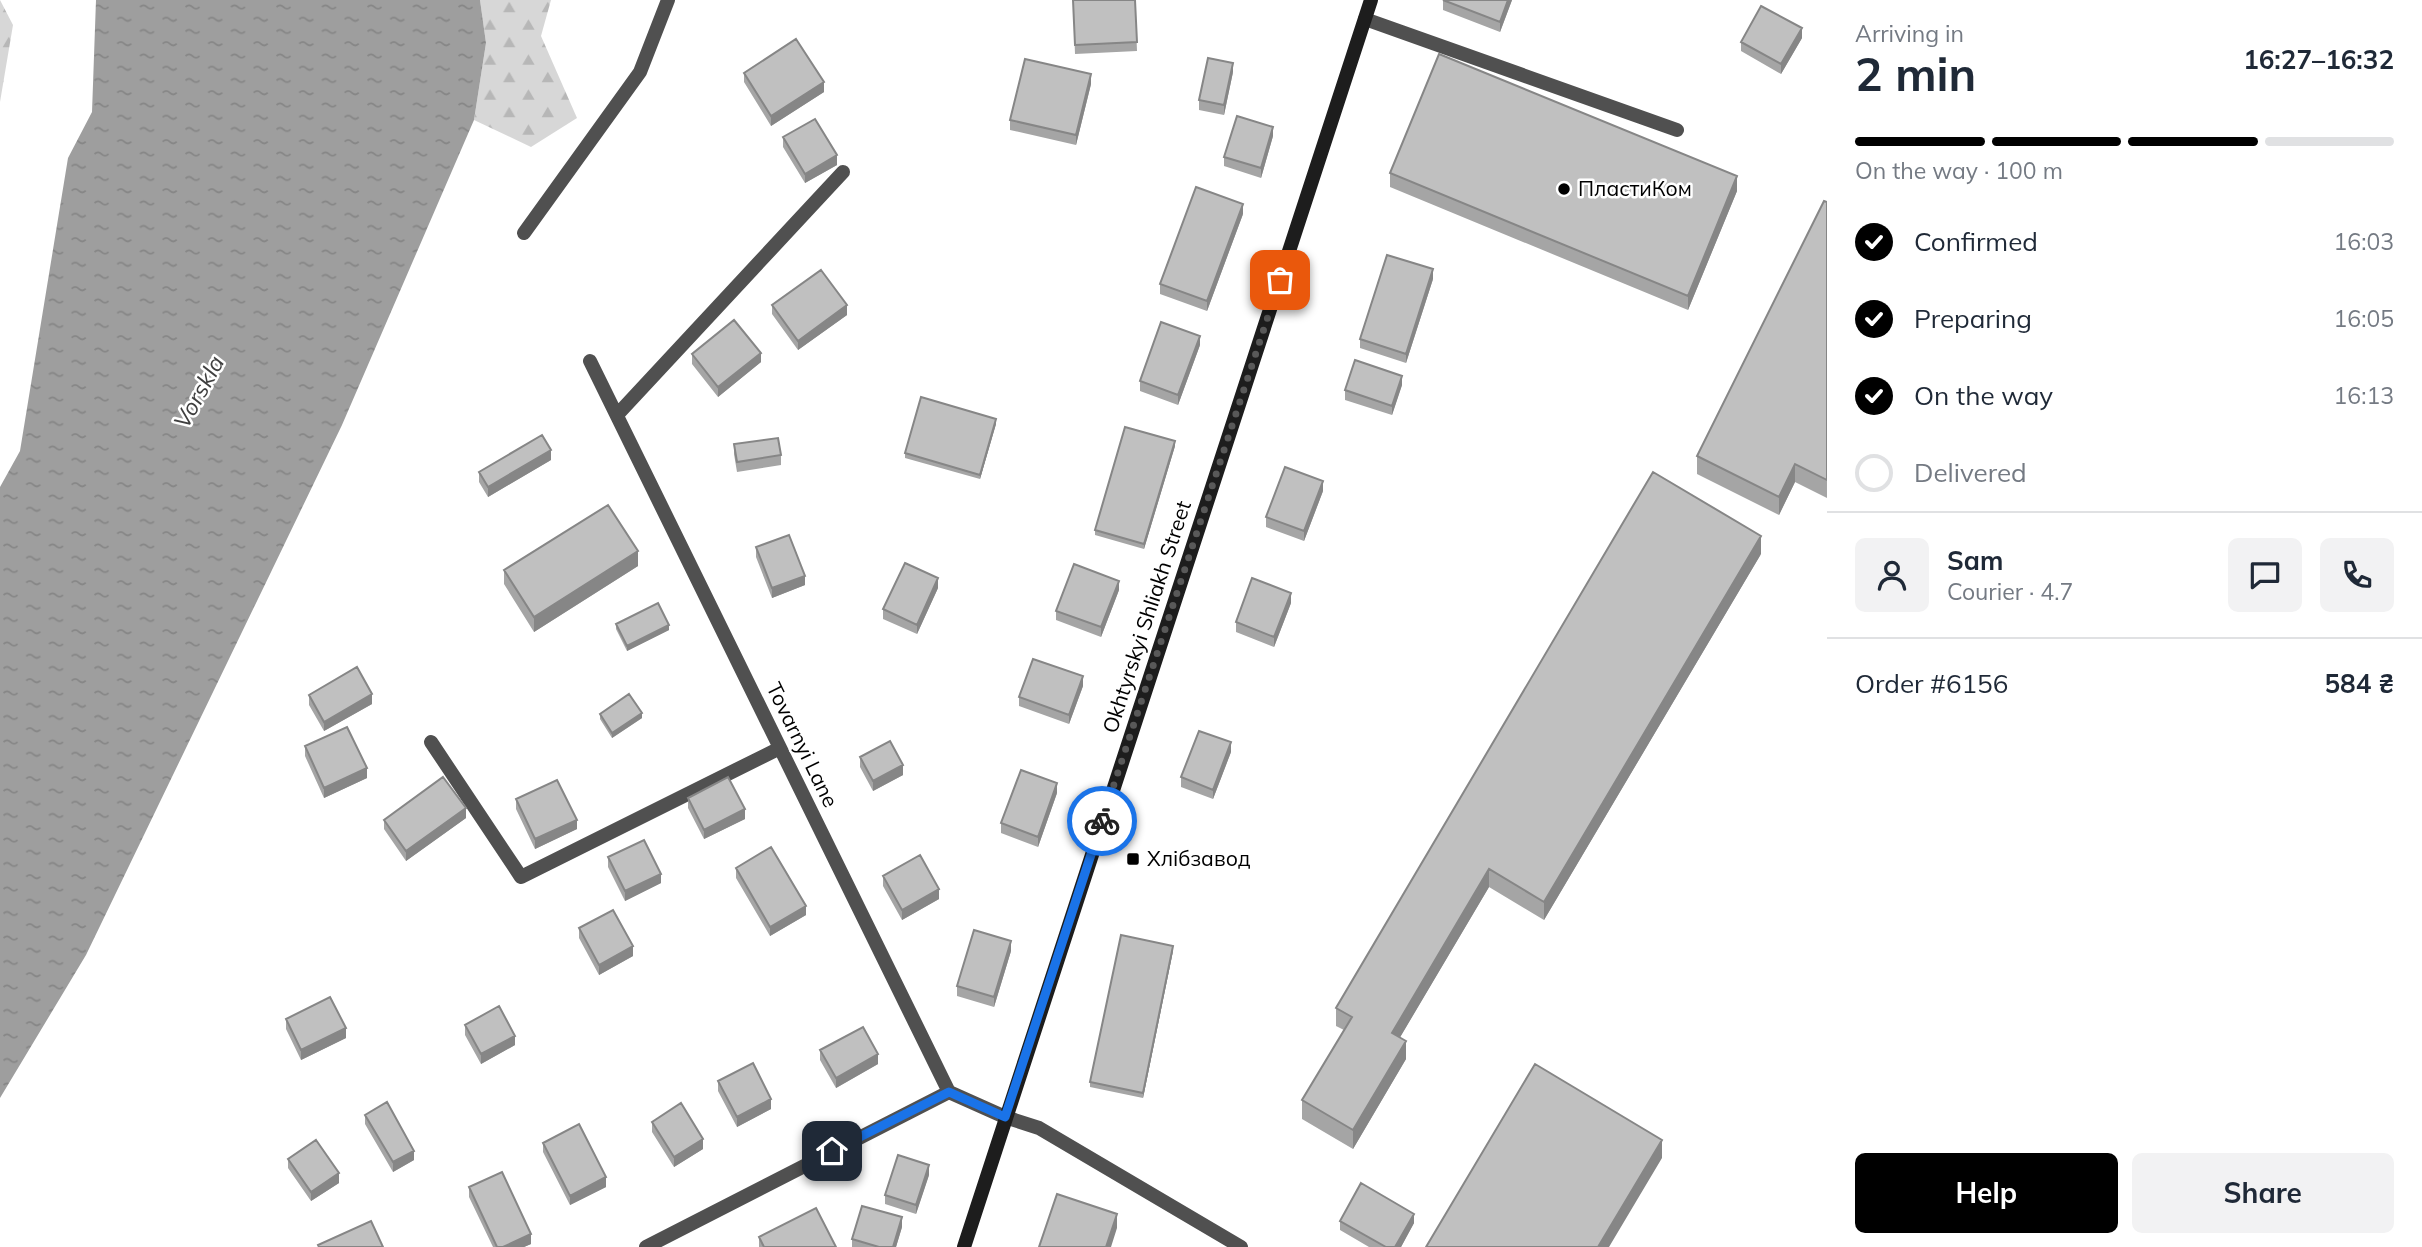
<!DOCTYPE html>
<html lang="en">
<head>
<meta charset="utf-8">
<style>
	:root { --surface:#fff; --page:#f2f2f3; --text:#1f2937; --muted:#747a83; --line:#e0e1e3; --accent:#000 }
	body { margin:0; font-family:Mulish,sans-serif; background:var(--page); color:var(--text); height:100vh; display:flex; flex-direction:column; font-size:26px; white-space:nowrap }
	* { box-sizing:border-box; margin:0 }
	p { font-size:23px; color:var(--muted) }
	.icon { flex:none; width:38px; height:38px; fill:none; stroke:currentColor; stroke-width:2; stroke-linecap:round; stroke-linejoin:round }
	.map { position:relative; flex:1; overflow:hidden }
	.drawer { display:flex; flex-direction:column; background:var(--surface); width:595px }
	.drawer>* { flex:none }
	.pin { position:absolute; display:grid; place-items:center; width:60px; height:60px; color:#fff; margin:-30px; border-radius:14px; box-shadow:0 4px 10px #0006 }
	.courier { position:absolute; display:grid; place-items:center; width:70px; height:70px; margin:-35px; border:5px solid #1a73e8; border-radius:50%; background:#fff; color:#222; box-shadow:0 2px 9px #0007 }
	.head em { font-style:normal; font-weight:700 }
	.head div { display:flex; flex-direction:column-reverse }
	.head { display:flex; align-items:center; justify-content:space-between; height:119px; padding:0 28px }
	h1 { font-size:46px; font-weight:700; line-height:52px }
	.bar { display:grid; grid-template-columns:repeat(4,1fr); gap:10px 7px; align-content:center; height:84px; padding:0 28px }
	.bar i { height:9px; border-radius:5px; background:var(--line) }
	.bar .selected { background:var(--accent) }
	.bar p { grid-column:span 4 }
	.line { display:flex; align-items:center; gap:18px; padding:0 28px; border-top:2px solid var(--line) }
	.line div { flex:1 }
	.round { display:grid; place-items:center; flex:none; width:74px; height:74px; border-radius:10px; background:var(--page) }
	ol { padding:0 28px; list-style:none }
	li { display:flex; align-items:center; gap:21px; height:77px }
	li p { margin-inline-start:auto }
	li .icon { padding:7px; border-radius:50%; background:var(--accent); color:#fff; stroke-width:4 }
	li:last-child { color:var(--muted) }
	li i { width:38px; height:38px; border:4px solid var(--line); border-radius:50% }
	.action { display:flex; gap:14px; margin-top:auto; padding:14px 28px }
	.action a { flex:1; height:80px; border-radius:10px; background:var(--accent); color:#fff; font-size:28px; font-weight:700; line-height:80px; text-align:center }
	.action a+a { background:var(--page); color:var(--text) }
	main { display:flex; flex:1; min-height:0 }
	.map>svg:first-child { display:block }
</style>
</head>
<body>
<main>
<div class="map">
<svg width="1827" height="1247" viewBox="0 0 1827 1247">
	<defs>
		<pattern id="forest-firs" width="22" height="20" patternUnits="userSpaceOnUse" patternTransform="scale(1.75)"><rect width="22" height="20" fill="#d7d7d7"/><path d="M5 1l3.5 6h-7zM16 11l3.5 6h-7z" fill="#b7b7b7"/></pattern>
		<pattern id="water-ripples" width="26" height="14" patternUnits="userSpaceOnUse" patternTransform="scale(1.75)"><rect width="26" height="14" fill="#9e9e9e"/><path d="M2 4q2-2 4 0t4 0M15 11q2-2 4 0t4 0" fill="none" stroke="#868686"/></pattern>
	</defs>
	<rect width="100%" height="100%" fill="#fff"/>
	<path fill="url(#forest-firs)" d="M0,0L13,25L0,102Z
		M480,0H551L541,36L577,118L531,147L474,120L486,43Z"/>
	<path fill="url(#water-ripples)" d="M96,0H480L486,43L474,120L342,425L86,955L0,1098V487L20,451L68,158L92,112Z"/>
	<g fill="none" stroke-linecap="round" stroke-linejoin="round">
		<path stroke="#505050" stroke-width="14" d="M1365,19L1677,130
			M524,233L640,72L668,0
			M1005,1117L1039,1128L1241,1247"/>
		<path stroke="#505050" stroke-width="14" d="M590,361L949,1092L1005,1117
			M617,415L843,172
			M431,742L521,877L780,748
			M646,1247L949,1092"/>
		<path stroke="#1d1d1d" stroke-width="14" d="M964,1247L1371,0"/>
	</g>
	<path fill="#a5a5a5" d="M1073,0H1135L1137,51L1075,54Z
		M1443,0H1512L1500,32L1443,10Z
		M1802,38L1781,74L1741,51V42Z
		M1233,72L1224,115L1199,110V100Z
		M744,73L824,92L771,126L744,82Z
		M1091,84L1076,145L1010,130V120Z
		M1273,136L1261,178L1224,166V157Z
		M783,137L837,165L805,183L783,147Z
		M1390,173L1737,191L1688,310L1390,187Z
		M1827,202V498L1795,482L1779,515L1697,474V456Z
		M1243,214L1207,311L1160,294V284Z
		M1433,279L1406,363L1360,348V339Z
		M772,305L847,315L798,350L772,314Z
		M1200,345L1178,405L1140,391V381Z
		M692,354L761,362L718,397L692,364Z
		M1402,385L1392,415L1345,400V390Z
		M996,424L980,479L905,458V453Z
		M734,444L781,455V465L737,472L734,454Z
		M1175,446L1144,549L1095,535V530Z
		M551,460L488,497L479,482V472Z
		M1323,491L1304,541L1266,527V517Z
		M756,547L805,585L772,598L756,557Z
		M1761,554L1544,920L1489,887L1400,1037L1406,1059L1353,1149L1302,1119V1100L1344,1030L1336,1026V1008Z
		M638,566L534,632L504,584V570Z
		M938,588L917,634L883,619V609Z
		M1119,590L1101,637L1056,620V611Z
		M1291,603L1274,647L1236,632V622Z
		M616,624L669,630L627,651L616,629Z
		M1083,686L1069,724L1019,706V697Z
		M309,695L372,704L324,731L309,705Z
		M600,714L642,718L612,738L600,719Z
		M305,746L367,778L324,798L305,756Z
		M1231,752L1213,799L1181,787V777Z
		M860,757L903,775L873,791L860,767Z
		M1057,793L1038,847L1001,833V823Z
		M688,798L745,819L704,839L688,808Z
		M516,799L577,829L535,849L516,809Z
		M466,818L406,861L384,829V820Z
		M608,857L661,883L625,901L608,867Z
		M736,868L806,915L770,936L736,878Z
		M883,876L939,899L902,920L883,886Z
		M579,928L633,956L599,975L579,938Z
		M1011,951L994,1007L957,996V986Z
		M1173,951L1143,1098L1090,1087V1082Z
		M286,1019L346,1038L301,1060L286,1029Z
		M465,1025L515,1045L481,1064L465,1035Z
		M820,1050L878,1064L836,1088L820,1060Z
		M718,1081L771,1109L737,1127L718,1091Z
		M365,1115L414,1160L393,1172L365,1124Z
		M652,1122L703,1149L674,1167L652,1132Z
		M543,1143L606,1187L570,1205L543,1152Z
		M288,1159L339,1183L311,1201L288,1168Z
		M929,1175L916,1214L885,1204V1195Z
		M469,1187L531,1244L524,1247H493L469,1197Z
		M1340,1221L1414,1223L1401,1247H1369L1340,1230Z
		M902,1227L896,1247H852V1239Z
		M759,1237L836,1247H759Z"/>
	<path fill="#868686" d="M1508,0H1512L1500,32V22Z
		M1802,28V38L1781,74V64Z
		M1233,63V72L1224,115V105Z
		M1091,74V84L1076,145V135Z
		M824,82V92L771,126V116Z
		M1273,127V136L1261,178V168Z
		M837,155V165L805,183V174Z
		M1737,176V191L1688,310V296Z
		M1243,204V214L1207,311V301Z
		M1433,269V279L1406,363V354Z
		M847,305V315L798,350V341Z
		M1200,336V345L1178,405V395Z
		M761,353V362L718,397V387Z
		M1402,376V385L1392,415V406Z
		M996,419V424L980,479V475Z
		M1175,441V446L1144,549V544Z
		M551,450V460L488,497V487Z
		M1795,464V482L1779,515V497Z
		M1323,481V491L1304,541V531Z
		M1761,536V554L1544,920V902Z
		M638,551V566L534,632V617Z
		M805,576V585L772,598V588Z
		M938,578V588L917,634V625Z
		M1119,581V590L1101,637V627Z
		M1291,593V603L1274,647V637Z
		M669,625V630L627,651V646Z
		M1083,676V686L1069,724V715Z
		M372,694V704L324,731V722Z
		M642,713V718L612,738V733Z
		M1231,742V752L1213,799V790Z
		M903,765V775L873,791V781Z
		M367,768V778L324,798V788Z
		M1057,783V793L1038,847V837Z
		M466,808V818L406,861V851Z
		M745,809V819L704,839V830Z
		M577,820V829L535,849V839Z
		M1489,869V887L1392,1051V1033Z
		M661,874V883L625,901V891Z
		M939,889V899L902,920V910Z
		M806,906V915L770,936V927Z
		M1011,941V951L994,1007V997Z
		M633,946V956L599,975V965Z
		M1173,946V951L1143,1098V1093Z
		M346,1028V1038L301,1060V1050Z
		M515,1036V1045L481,1064V1054Z
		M1406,1041V1059L1353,1149V1130Z
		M878,1054V1064L836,1088V1078Z
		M771,1099V1109L737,1127V1117Z
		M703,1139V1149L674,1167V1157Z
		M1662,1140V1158L1609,1247H1598Z
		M414,1151V1160L393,1172V1162Z
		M929,1165V1175L916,1214V1205Z
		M339,1173V1183L311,1201V1192Z
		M606,1177V1187L570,1205V1196Z
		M1117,1214V1228L1111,1247H1106Z
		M1414,1214V1223L1401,1247H1395Z
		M902,1217V1227L896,1247H893Z
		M531,1234V1244L524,1247H503Z"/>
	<path fill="#c0c0c0" stroke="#868686" stroke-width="2" d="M1073,0H1135L1137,42L1075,45Z
		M1443,0H1508L1500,22Z
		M1761,6L1802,28L1781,64L1741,42Z
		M796,39L824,82L771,116L744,73Z
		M1439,54L1737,176L1688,296L1390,173Z
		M1208,58L1233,63L1224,105L1199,100Z
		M1025,59L1091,74L1076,135L1010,120Z
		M1237,116L1273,127L1261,168L1224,157Z
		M815,119L837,155L805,174L783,137Z
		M1196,187L1243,204L1207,301L1160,284Z
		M1824,201L1827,202V480L1795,464L1779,497L1697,456Z
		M1387,255L1433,269L1406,354L1360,339Z
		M821,270L847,305L798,341L772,305Z
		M734,320L761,353L718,387L692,354Z
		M1161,322L1200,336L1178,395L1140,381Z
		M1355,360L1402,376L1392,406L1345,390Z
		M921,397L996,419L980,475L905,453Z
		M1125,427L1175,441L1144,544L1095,530Z
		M542,435L551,450L488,487L479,472Z
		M778,438L781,455L737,462L734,444Z
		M1285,467L1323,481L1304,531L1266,517Z
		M1653,472L1761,536L1544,902L1489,869L1392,1033L1406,1041L1353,1130L1302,1100L1352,1017L1336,1008Z
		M608,505L638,551L534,617L504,570Z
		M789,535L805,576L772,588L756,547Z
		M905,563L938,578L917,625L883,609Z
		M1074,564L1119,581L1101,627L1056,611Z
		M1252,578L1291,593L1274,637L1236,622Z
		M658,603L669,625L627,646L616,624Z
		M1033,659L1083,676L1069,715L1019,697Z
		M357,667L372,694L324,722L309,695Z
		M629,694L642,713L612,733L600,714Z
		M347,727L367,768L324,788L305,746Z
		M1199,731L1231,742L1213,790L1181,777Z
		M890,741L903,765L873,781L860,757Z
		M1021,770L1057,783L1038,837L1001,823Z
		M443,777L466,808L406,851L384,820Z
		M728,777L745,809L704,830L688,798Z
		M557,780L577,820L535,839L516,799Z
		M644,840L661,874L625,891L608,857Z
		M771,847L806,906L770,927L736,868Z
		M920,855L939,889L902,910L883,876Z
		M613,910L633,946L599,965L579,928Z
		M974,930L1011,941L994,997L957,986Z
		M1121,935L1173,946L1143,1093L1090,1082Z
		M330,997L346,1028L301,1050L286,1019Z
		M499,1006L515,1036L481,1054L465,1025Z
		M863,1027L878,1054L836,1078L820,1050Z
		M753,1063L771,1099L737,1117L718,1081Z
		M1535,1064L1662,1140L1598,1247H1426Z
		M387,1102L414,1151L393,1162L365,1115Z
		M681,1103L703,1139L674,1157L652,1122Z
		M579,1124L606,1177L570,1196L543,1143Z
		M316,1140L339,1173L311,1192L288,1159Z
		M898,1155L929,1165L916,1205L885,1195Z
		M502,1172L531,1234L503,1247H497L469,1187Z
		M1361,1183L1414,1214L1395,1247H1386L1340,1221Z
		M1057,1194L1117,1214L1106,1247H1039Z
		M862,1206L902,1217L893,1247H879L852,1239Z
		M816,1208L836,1247H764L759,1237Z
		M371,1221L383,1247H319L318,1245Z"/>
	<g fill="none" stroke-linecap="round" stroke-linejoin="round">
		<path stroke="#595959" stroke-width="7" stroke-dasharray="0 12.6" d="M1102,821L1280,280"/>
		<path stroke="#1a73e8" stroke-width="9" d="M832,1151L949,1092L1005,1117L1102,821"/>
	</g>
	<g fill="#000" stroke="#fff" stroke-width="2.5">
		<circle cx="1564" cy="189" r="7"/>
		<rect x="1126" y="852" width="14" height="14" rx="3.5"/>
	</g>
	<g text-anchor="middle" stroke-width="5" stroke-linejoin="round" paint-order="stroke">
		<g font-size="21" fill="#000" stroke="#fff" text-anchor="start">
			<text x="1578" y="196">ПластиКом</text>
			<text x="1147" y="866">Хлібзавод</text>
		</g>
		<g font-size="21" fill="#000" stroke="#fff">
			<text transform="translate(1147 617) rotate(-72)" y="7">Okhtyrskyi Shliakh Street</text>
			<text transform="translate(802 745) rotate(64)" y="7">Tovarnyi Lane</text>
		</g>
		<g font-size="23" font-style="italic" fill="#3f3f3f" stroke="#fff">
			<text transform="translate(199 392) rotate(-61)" y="8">Vorskla</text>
		</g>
	</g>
</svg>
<div class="pin" style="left:1280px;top:280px;background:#ea580c"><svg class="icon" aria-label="bag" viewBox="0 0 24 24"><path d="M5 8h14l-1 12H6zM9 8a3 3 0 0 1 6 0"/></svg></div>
<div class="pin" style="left:832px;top:1151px;background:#1f2937"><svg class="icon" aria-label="home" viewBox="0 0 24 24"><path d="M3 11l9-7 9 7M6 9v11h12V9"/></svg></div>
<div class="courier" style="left:1102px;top:821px"><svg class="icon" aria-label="bike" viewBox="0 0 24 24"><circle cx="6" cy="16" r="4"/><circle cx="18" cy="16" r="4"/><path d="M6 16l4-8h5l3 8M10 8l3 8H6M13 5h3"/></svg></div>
</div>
<section class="drawer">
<div class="head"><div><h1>2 min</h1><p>Arriving in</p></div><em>16:27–16:32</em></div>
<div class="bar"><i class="selected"></i><i class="selected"></i><i class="selected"></i><i></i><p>On the way · 100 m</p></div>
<ol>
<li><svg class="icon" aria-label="check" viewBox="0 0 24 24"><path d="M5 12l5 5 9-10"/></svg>Confirmed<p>16:03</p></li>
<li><svg class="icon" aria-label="check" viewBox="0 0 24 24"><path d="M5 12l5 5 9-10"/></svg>Preparing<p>16:05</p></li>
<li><svg class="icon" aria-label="check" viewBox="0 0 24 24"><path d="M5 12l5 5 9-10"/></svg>On the way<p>16:13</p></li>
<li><i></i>Delivered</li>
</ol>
<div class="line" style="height:126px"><a class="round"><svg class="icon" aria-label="person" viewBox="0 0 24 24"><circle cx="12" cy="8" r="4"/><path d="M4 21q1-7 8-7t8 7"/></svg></a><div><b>Sam</b><p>Courier · 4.7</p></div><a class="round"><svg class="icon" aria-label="chat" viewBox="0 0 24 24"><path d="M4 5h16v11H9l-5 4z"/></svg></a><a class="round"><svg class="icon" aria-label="phone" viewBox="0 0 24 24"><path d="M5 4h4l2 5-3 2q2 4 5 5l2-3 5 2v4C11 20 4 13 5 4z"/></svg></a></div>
<div class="line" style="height:91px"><div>Order #6156</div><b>584 ₴</b></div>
<div class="action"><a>Help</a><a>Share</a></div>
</section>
</main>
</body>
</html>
